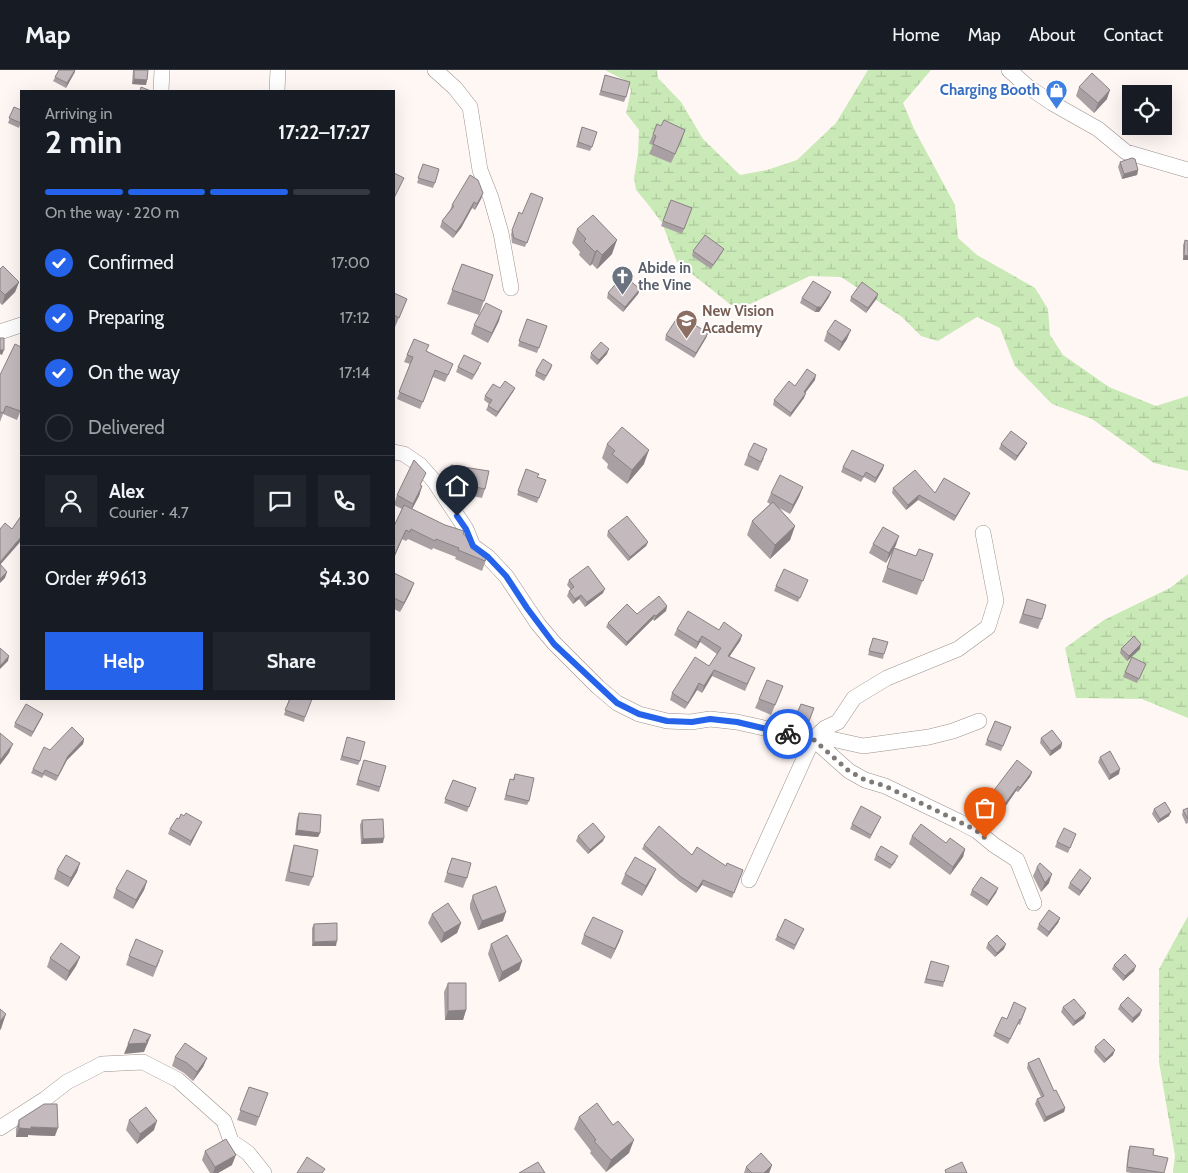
<!DOCTYPE html>
<html lang="en">
<head>
<meta charset="utf-8">
<style>
	:root { --surface:#171b24; --page:#20242c; --text:#f1f3f6; --muted:#9ea1a6; --line:#363941; --accent:#2563eb }
	body { margin:0; font-family:Cabin,sans-serif; background:var(--page); color:var(--text); height:100vh; display:flex; flex-direction:column; font-size:19px; white-space:nowrap }
	* { box-sizing:border-box; margin:0 }
	p { font-size:16px; color:var(--muted) }
	.icon { flex:none; width:28px; height:28px; fill:none; stroke:currentColor; stroke-width:2; stroke-linecap:round; stroke-linejoin:round }
	.map { position:relative; flex:1; overflow:hidden }
	.panel { position:absolute; left:20px; top:20px; width:375px; height:610px; display:flex; flex-direction:column; background:var(--surface); border-radius:0px; box-shadow:0 5px 20px #0002 }
	.panel>* { flex:none }
	.controls { position:absolute; left:1122px; top:15px; display:grid; gap:10px }
	.controls a { display:grid; place-items:center; width:50px; height:50px; border-radius:0px; background:var(--surface); box-shadow:0 5px 20px #0002; font-size:25px }
	.pin { position:absolute; display:grid; place-items:center; width:42px; height:42px; color:#fff; margin:-51px -21px; border-radius:50% 50% 50% 0; rotate:-45deg; box-shadow:0 0 5px #0007 }
	.pin .icon { rotate:45deg }
	.courier { position:absolute; display:grid; place-items:center; width:50px; height:50px; margin:-25px; border:4px solid #2563eb; border-radius:50%; background:#fff; color:#222; box-shadow:0 1px 6px #0007 }
	.headline em { font-style:normal; font-weight:800 }
	.headline div { display:flex; flex-direction:column-reverse }
	.headline { display:flex; align-items:center; justify-content:space-between; height:85px; padding:0 25px }
	h1 { font-size:32px; font-weight:800; line-height:38px }
	.bar { display:grid; grid-template-columns:repeat(4,1fr); gap:8px 5px; align-content:center; height:60px; padding:0 25px }
	.bar i { height:6px; border-radius:4px; background:var(--line) }
	.bar .selected { background:var(--accent) }
	.bar p { grid-column:span 4 }
	.line { display:flex; align-items:center; gap:12px; padding:0 25px; border-top:1px solid var(--line) }
	.line div { flex:1 }
	.round { display:grid; place-items:center; flex:none; width:52px; height:52px; border-radius:0px; background:var(--page) }
	ol { padding:0 25px; list-style:none }
	li { display:flex; align-items:center; gap:15px; height:55px }
	li p { margin-inline-start:auto }
	li .icon { padding:5px; border-radius:50%; background:var(--accent); color:#fff; stroke-width:4 }
	li:last-child { color:var(--muted) }
	li i { width:28px; height:28px; border:2px solid var(--line); border-radius:50% }
	.action { display:flex; gap:10px; margin-top:auto; padding:10px 25px }
	.action a { flex:1; height:58px; border-radius:0px; background:var(--accent); color:#fff; font-size:20px; font-weight:800; line-height:58px; text-align:center }
	.action a+a { background:var(--page); color:var(--text) }
	header { display:flex; align-items:center; gap:30px; box-sizing:border-box; height:70px; padding:0 25px; background:var(--surface); border-bottom:1px solid var(--line) }
	header strong { font-size:24px }
	nav { display:flex; gap:28px; margin-inline-start:auto; font-size:18px }
	.map>svg:first-child { display:block }
</style>
</head>
<body>
<header>
<strong>Map</strong>
<nav><a>Home</a><a>Map</a><a>About</a><a>Contact</a></nav>
</header>
<div class="map">
<svg width="1188" height="1103" viewBox="0 0 1188 1103">
	<defs>
		<pattern id="wetland-marsh" width="20" height="14" patternUnits="userSpaceOnUse" patternTransform="scale(1.25)"><rect width="20" height="14" fill="#c9e9b6"/><path d="M1 5h8M5 5V1M11 12h8M15 12V8" fill="none" stroke="#adc89d"/></pattern>
	</defs>
	<rect width="100%" height="100%" fill="#fff7f3"/>
	<path fill="url(#wetland-marsh)" d="M605,0H657L658,8L681,32L703,69L740,105L767,100L797,90L836,53L868,0H931L903,33L914,59L955,135L958,168L977,185L1035,218L1048,239L1050,265L1063,285L1076,294L1109,317L1156,336L1188,326V401L1154,393L1092,349L1052,334L1015,296L1000,258L977,247L938,271L921,266L902,247L841,207L810,206L750,234L731,235L677,192L662,153L647,133L636,120L634,108L638,84L639,60L626,43L631,21L628,12Z
		M1188,504V648L1142,629L1076,628L1065,578L1104,550L1170,518Z
		M1188,846V1103H1173L1175,1085L1159,992V899Z"/>
	<g fill="none" stroke-linecap="round" stroke-linejoin="round">
		<defs>
			<path id="street" d="M435,0L455,18L470,37L480,100L491,128L501,163L511,218
				M1009,0L1027,16L1052,33L1098,59L1126,82L1188,100
				M161,21L162,0
				M277,21L278,0
				M0,262L21,255
				M394,382L404,384L420,395L434,411L466,459L473,476L488,487L506,506L538,554L554,573L598,617L617,633L639,644L667,651L691,652L710,649L737,652L813,669L849,701L865,710L885,716L958,751L977,761L994,775L1017,790L1034,833
				M818,666L863,676L929,667L953,661L979,651
				M749,810L813,669L825,658L838,652L854,628L887,608L958,579L988,557L996,531L983,463
				M0,1058L45,1029L67,1012L102,994L143,992L178,1010L224,1051L231,1071L248,1083L264,1103"/>
		</defs>
		<use href="#street" stroke="#9b928d" stroke-width="16"/>
		<use href="#street" stroke="#fff" stroke-width="15"/>
	</g>
	<path fill="#a9a0a3" d="M59,0H75L66,18L53,11Z
		M133,0H148L146,15L132,14Z
		M605,5L626,27L624,32L599,25Z
		M1079,17L1107,29L1094,43L1076,26Z
		M14,37L21,52L19,58L8,53Z
		M582,57L592,77L590,81L576,77Z
		M653,64L682,69L671,93L649,84L653,75L649,74Z
		M1120,92L1138,100L1137,105L1122,109L1118,97Z
		M423,94L435,113L433,118L417,113Z
		M483,123L481,129L475,140L472,138L461,158L453,168L440,157L442,151L450,140L452,135Z
		M543,128L525,177L512,173L511,164L519,142L522,144Z
		M671,130L692,138L682,164L661,156Z
		M577,159L612,184L597,199L592,194L590,196L579,185L580,182L572,173Z
		M1185,170L1188,190H1183V175Z
		M724,179L722,183L711,199L692,186L693,181Z
		M462,194L493,205L479,245L447,234Z
		M0,199L19,212L15,222L2,235L0,233Z
		M640,219L638,224L623,242L607,228L608,223Z
		M394,223L407,229L395,257L394,256Z
		M829,227L819,242H815L800,233L802,228Z
		M851,227L877,228L866,243L850,231Z
		M527,249L547,256L537,283L518,276Z
		M499,251L488,273L471,264L474,255Z
		M827,262L847,269L839,281L824,271Z
		M708,263L706,268L694,288L665,270L666,265Z
		M414,269L426,281L453,294L445,312L433,307L420,339L397,329L410,294L404,292Z
		M21,277V340L17,350L3,344L0,352V305Z
		M591,283L607,284L597,295L590,288Z
		M552,295L551,299L544,311L535,306L536,301Z
		M458,297L479,298L472,310L456,302Z
		M815,310L805,323L804,328L790,347L773,335L774,330L795,316Z
		M500,318H515L513,322L496,347L486,340L489,334L484,330L485,326Z
		M607,374L644,394L627,414L607,398L608,394L602,388Z
		M1001,374L1025,377L1015,391L999,379Z
		M748,385L764,388L758,401L744,395Z
		M451,395L485,419L482,428L453,422L446,413L448,404Z
		M843,397L883,399L875,413L864,407L861,412L841,402Z
		M526,399L537,407L546,410L537,433L517,425Z
		M421,416H422L419,426L412,439L463,464L470,474L487,487L482,501L455,489L456,487L433,478L432,480L408,469L406,471L402,469L394,488V456L402,439L394,435L397,425Z
		M803,417L799,427L790,444L779,438L795,456L790,470L770,489L747,465L752,451L770,434L767,432L771,423Z
		M893,418L935,423H970L968,427L954,451L918,430L906,440L892,423Z
		M608,461L648,472L646,476L628,491L607,466Z
		M873,474L896,475L886,493L869,483Z
		M894,478L916,486L933,484L917,525L882,512Z
		M394,503L414,513L410,523L400,542L394,539Z
		M569,510L603,523L585,537L579,529L573,534L567,526L569,521L571,520L567,515Z
		M808,510L798,532L774,521L776,516Z
		M1027,529L1042,549L1038,559L1019,553Z
		M667,536L666,541L654,551L653,549L626,576L606,557L608,553Z
		M677,559L719,560L742,565L740,571L729,587L755,598L745,621L712,606L702,623L697,620L685,639L670,630L672,623L709,596L717,584L700,572L696,579L674,565Z
		M873,568L884,584L883,589L868,585Z
		M1121,579H1140L1127,591L1120,583Z
		M1144,598L1137,613L1123,607L1125,602Z
		M783,616L771,645L755,638L759,629Z
		M289,629L305,647L304,652L284,645Z
		M801,634L814,638L807,656L795,651Z
		M43,644L41,649L31,667L14,657L15,653Z
		M995,651L1011,657L1001,681L985,675Z
		M1041,668L1062,673L1061,678L1050,686L1040,673Z
		M84,669L83,674L67,690L56,711L44,705L42,708L31,703L33,699L50,680Z
		M346,672L360,691L358,695L340,690Z
		M1100,687L1119,704L1109,710L1098,692Z
		M364,690L386,696L379,722L356,715Z
		M1032,702L1030,707L1018,722L1016,721L998,747L983,737L985,732Z
		M515,704L529,731L527,735L504,730L510,709H513Z
		M453,710L476,718L467,742L444,733Z
		M1188,738V753L1186,754L1182,745L1183,740Z
		M1154,739L1169,746L1158,753L1152,744Z
		M299,743L320,763L318,767L295,765L297,748Z
		M881,747L870,769L850,759L852,754Z
		M362,750L383,773L361,774L360,755Z
		M200,756L190,776L168,764L170,759Z
		M1076,764L1068,783L1055,777L1057,772Z
		M578,766L603,771L588,784L576,771Z
		M912,766L946,773L965,779L963,787L950,805L909,774Z
		M294,775L313,807L309,816L285,811L291,785Z
		M644,775L692,785L726,796L743,800L732,828L702,815L696,823L679,811L642,779Z
		M876,785L896,791L890,799L874,790Z
		M452,788L467,808L463,818L444,812Z
		M80,793L77,802L68,817L54,809L57,800Z
		M1037,797L1049,813L1041,822L1033,806Z
		M625,804L652,808L642,826L621,814Z
		M147,811L144,820L133,839L113,828L116,819Z
		M1089,812L1079,826L1068,818L1070,813Z
		M998,818L996,823L987,836L970,825L972,820Z
		M473,825L503,851L478,860L470,839V834Z
		M432,844L461,853L457,863L441,873L428,853Z
		M1060,848L1058,853L1047,867L1037,859L1039,854Z
		M314,854L336,876H312V858Z
		M804,859L794,880L775,870L777,866Z
		M584,865L620,870L611,889L581,874Z
		M988,873L1004,879L995,887L986,878Z
		M491,874L522,891L519,900L499,912L488,884Z
		M129,886L160,890L153,907L126,895Z
		M80,887L76,896L66,911L47,897L50,888Z
		M931,891L944,912L943,917L924,913Z
		M1114,895L1134,901L1123,911L1112,899Z
		M448,913L466,940L463,950H445L444,922Z
		M1120,935L1140,945L1132,953L1118,939Z
		M1063,937L1084,948L1073,956L1061,942Z
		M1026,938L1020,955L1018,954L1008,974L993,966L995,962L1007,949Z
		M1095,977L1113,985L1104,993L1094,982Z
		M175,987L207,988L203,997L193,1011L184,1003L172,996Z
		M1028,993L1054,1021L1065,1038L1064,1042L1044,1052L1035,1034L1037,1029L1041,1027L1027,998Z
		M249,1017L268,1023L256,1056L237,1050Z
		M579,1047L629,1083L606,1102L590,1083L591,1081L574,1059Z
		M19,1050L55,1066L28,1065V1067H16V1059Z
		M129,1050L154,1060L137,1074L126,1060Z
		M1130,1076L1153,1085L1164,1103H1131L1126,1102L1128,1081Z
		M205,1081L232,1095L218,1103H210L202,1090Z
		M772,1095L769,1103H744L746,1097Z"/>
	<path fill="#898284" d="M75,0V2L66,18L67,13Z
		M134,9L147,10L146,15L132,14Z
		M1110,20L1107,29L1094,43L1098,33Z
		M685,60L682,69L671,93L675,84Z
		M1138,100L1137,105L1122,109L1124,104Z
		M483,123L481,129L475,140L477,134Z
		M474,132L472,138L461,158L453,168L456,162Z
		M617,170L612,184L597,199L602,185Z
		M597,180L592,194L590,196L595,182Z
		M1184,185L1188,186V190H1183Z
		M19,212L15,222L2,235L5,225Z
		M640,219L638,224L623,242L625,237Z
		M831,222L829,227L819,242H815L817,237Z
		M878,224L877,228L866,243L868,238Z
		M502,241L499,251L488,273L492,263Z
		M851,260L847,269L839,281L842,272Z
		M708,263L706,268L694,288L696,283Z
		M609,279L607,284L597,295L599,290Z
		M0,280H4L2,285L0,284Z
		M816,305L815,310L802,327L804,322Z
		M515,318L513,322L496,347L498,342Z
		M806,323L804,328L790,347L791,343Z
		M1027,373L1025,377L1015,391L1017,386Z
		M649,380L644,394L627,414L632,400Z
		M884,395L883,399L875,413L876,408Z
		M422,416L419,426L410,443L413,434Z
		M803,417L799,427L790,444L793,435Z
		M970,423L968,427L954,451L956,446Z
		M919,425L918,430L906,440L908,435Z
		M795,456L790,470L770,489L775,475Z
		M406,460L402,469L394,488V486Z
		M899,466L896,475L886,493L889,483Z
		M21,467V471L0,495V492Z
		M648,472L646,476L628,491L630,487Z
		M7,502L5,508L0,513V509Z
		M414,513L410,523L400,542L404,533Z
		M605,519L603,523L585,537L587,532Z
		M581,525L579,529L573,534L575,529Z
		M667,536L666,541L654,551L656,546Z
		M654,545L653,549L626,576L627,572Z
		M742,565L740,571L725,593L728,586Z
		M702,566L700,572L696,579L698,572Z
		M1141,574L1140,579L1127,591L1129,586Z
		M9,586L8,591L0,599V596Z
		M714,600L712,606L702,623L704,616Z
		M699,613L697,620L685,639L688,633Z
		M43,644L41,649L31,667L33,662Z
		M84,669L83,674L67,690L56,711L68,686Z
		M1062,673L1061,678L1050,686L1051,681Z
		M13,674L9,683L0,695V690Z
		M1120,699L1119,704L1109,710L1110,705Z
		M1032,702L1030,707L1018,722L1020,718Z
		M1018,716L1016,721L998,747L999,742Z
		M1171,742L1169,746L1158,753L1160,749Z
		M202,752L190,776L191,771Z
		M297,760L320,763L318,767L295,765Z
		M605,767L603,771L588,784L590,780Z
		M384,768L383,773L361,774L363,769Z
		M965,779L963,787L950,805L953,797Z
		M80,793L77,802L68,817L71,808Z
		M656,799L652,808L642,826L646,816Z
		M1052,804L1049,813L1041,822L1045,813Z
		M1091,808L1089,812L1079,826L1081,821Z
		M703,810L702,815L696,823L698,818Z
		M147,811L144,820L133,839L136,830Z
		M998,818L996,823L987,836L989,831Z
		M506,842L503,851L478,860L482,851Z
		M1060,848L1058,853L1047,867L1049,862Z
		M461,853L457,863L441,873L444,863Z
		M623,861L620,870L611,889L615,879Z
		M337,871L336,876H312L314,872Z
		M1006,874L1004,879L995,887L997,883Z
		M80,887L76,896L66,911L69,901Z
		M522,891L519,900L499,912L502,902Z
		M1136,896L1134,901L1123,911L1125,906Z
		M466,940L463,950H445L448,941Z
		M1142,940L1140,945L1132,953L1133,948Z
		M1086,943L1084,948L1073,956L1075,951Z
		M6,944L1,959L0,960V951Z
		M151,965L144,982L124,984L128,974L146,971Z
		M1115,980L1113,985L1104,993L1106,989Z
		M207,988L203,997L193,1011L197,1002Z
		M1065,1038L1064,1042L1044,1052L1046,1047Z
		M157,1051L154,1060L137,1074L140,1064Z
		M31,1057L58,1058L55,1066L28,1065V1067H16L19,1058Z
		M634,1070L629,1083L606,1102L611,1090Z
		M236,1085L232,1095L218,1103H213L215,1097Z
		M772,1095L769,1103H764Z"/>
	<path fill="#c4babd" stroke="#898284" d="M59,0H75L67,13L55,7Z
		M134,0H148L147,10L134,9Z
		M1092,3L1110,20L1098,33L1079,17Z
		M605,5L630,12L626,27L601,21Z
		M141,17L151,21H140Z
		M14,37L21,40V53L9,48Z
		M664,50L685,60L675,84L653,74L656,66L653,64L657,54L661,56Z
		M582,57L597,62L592,77L578,72Z
		M1132,88L1135,89L1138,100L1124,104L1120,92Z
		M423,94L439,99L435,113L418,108Z
		M394,103L404,108L394,128Z
		M470,105L478,110L483,123L477,134L474,132L463,152L456,162L442,151L454,136L452,135Z
		M531,123L543,128L527,173L514,168L512,160L519,142L522,144Z
		M671,130L692,138L684,159L663,151Z
		M593,145L617,170L602,185L597,180L595,182L584,171L586,169L577,159Z
		M705,165L724,179L713,195L693,181Z
		M1185,170L1188,171V186L1184,185Z
		M462,194L493,205L484,231L452,220Z
		M3,196L19,212L5,225L0,220V199Z
		M623,205L640,219L625,237L608,223Z
		M813,211L831,222L821,237H817L802,228Z
		M862,212L878,224L868,238L851,227Z
		M394,223L407,229L399,248L394,245Z
		M486,233L502,241L492,263L474,255Z
		M679,245L708,263L696,283L666,265Z
		M527,249L547,256L539,278L519,271Z
		M835,250L851,260L842,272L827,262Z
		M0,268H4V280H0Z
		M414,269L429,275L426,281L453,294L448,305L435,300L423,332L399,322L413,287L407,285Z
		M601,272L609,279L599,290L591,283Z
		M15,274L21,277V339L20,341L6,336L3,343L0,342V305Z
		M464,285L481,293L474,305L458,297Z
		M543,289L552,295L546,306L536,301Z
		M807,299L816,305L804,322L806,323L791,343L774,330L789,311L795,316Z
		M505,311L515,318L498,342L488,336L492,330L485,326L493,314L500,318Z
		M622,357L649,380L632,400L612,384L615,381L607,374Z
		M1011,361L1027,373L1017,386L1001,374Z
		M754,373L767,379L761,392L748,385Z
		M852,380L884,395L876,408L866,402L863,407L843,397Z
		M414,390L426,403L420,415L422,416L413,434L397,425Z
		M451,395L489,401L485,419L456,413L450,403Z
		M526,399L539,404L537,407L546,410L539,428L518,421Z
		M915,400L935,423L944,408L970,423L956,446L919,425L908,435L893,418Z
		M780,405L803,417L793,435L771,423Z
		M773,432L795,456L775,475L752,451Z
		M404,435L445,455L464,461L463,464L465,465L470,474L487,487L485,491L458,480L459,478L436,469L435,471L411,459L410,462L406,460L394,486V456Z
		M21,446V467L0,492V459L5,453L12,459Z
		M627,446L648,472L630,487L608,461Z
		M883,457L899,466L889,483L873,474Z
		M894,478L916,486L919,479L933,484L923,511L887,498Z
		M0,494L7,502L0,509Z
		M588,496L605,519L587,532L581,525L575,529L569,521L574,517L569,510Z
		M784,499L808,510L800,528L776,516Z
		M394,503L414,513L404,533L394,528Z
		M659,526L667,536L656,546L654,545L627,572L608,553L627,534L637,544Z
		M1027,529L1046,535L1042,549L1023,544Z
		M688,541L719,560L724,552L742,565L728,586L755,598L747,614L714,600L704,616L699,613L688,633L672,623L695,587L709,596L721,578L702,566L698,572L677,559Z
		M1134,566L1141,574L1129,586L1121,579Z
		M873,568L888,572L884,584L869,581Z
		M0,578L9,586L0,596Z
		M1132,587L1146,594L1139,609L1125,602Z
		M767,610L783,616L775,635L759,629Z
		M290,629H312L305,647L285,640Z
		M26,634L43,644L33,662L15,653Z
		M801,634L814,638L809,651L796,646Z
		M995,651L1011,657L1003,676L987,670Z
		M72,657L84,669L68,686L58,706L45,700L43,704L33,699L44,677L50,680Z
		M1052,660L1062,673L1051,681L1041,668Z
		M0,663L13,674L0,690Z
		M347,667L365,672L360,691L342,686Z
		M1110,681L1120,699L1110,705L1100,687Z
		M364,690L386,696L380,717L358,710Z
		M1017,690L1032,702L1020,718L1018,716L999,742L985,732Z
		M515,704L534,708L529,731L506,725L510,709L514,710Z
		M453,710L476,718L469,737L445,729Z
		M1165,732L1171,742L1160,749L1154,739Z
		M861,736L881,747L871,765L852,754Z
		M1188,738V749L1183,740Z
		M186,743L202,752L191,771L170,759L177,748L179,749L181,744L184,746Z
		M299,743L321,745L320,763L297,760Z
		M383,749L384,768L363,769L362,750Z
		M593,753L605,767L590,780L578,766Z
		M921,754L946,773L950,768L965,779L953,797L912,766Z
		M659,756L692,785L697,777L726,796L727,793L743,800L734,823L703,810L698,818L681,807L644,775Z
		M1064,758L1076,764L1070,778L1057,772Z
		M294,775L318,780L313,807L289,802Z
		M881,776L898,786L892,795L876,785Z
		M66,785L80,793L71,808L57,800Z
		M635,787L656,799L646,816L625,804Z
		M452,788L471,793L467,808L447,803Z
		M1040,793L1052,804L1045,813L1037,797Z
		M1080,799L1091,808L1081,821L1070,813Z
		M127,800L147,811L136,830L116,819Z
		M981,807L998,818L989,831L972,820Z
		M496,816L506,842L482,851L473,829V825Z
		M448,833L461,853L444,863L432,844Z
		M1049,840L1060,848L1049,862L1039,854Z
		M593,847L623,861L615,879L584,865Z
		M785,849L804,859L795,875L777,866Z
		M337,853V871L314,872V854Z
		M507,865L522,891L502,902L491,874Z
		M997,865L1006,874L997,883L988,873Z
		M136,869L163,881L156,897L129,886Z
		M61,873L80,887L69,901L50,888Z
		M1125,884L1136,896L1125,906L1114,895Z
		M931,891L949,896L944,912L926,909Z
		M448,913H466V940L448,941Z
		M1128,927L1142,940L1133,948L1120,935Z
		M1074,929L1086,943L1075,951L1063,937Z
		M1014,932L1026,938L1021,950L1020,949L1010,969L995,962L1002,947L1007,949Z
		M0,939L6,944L0,951Z
		M134,959L151,965L146,971L148,973L128,974Z
		M1104,969L1115,980L1106,989L1095,977Z
		M185,973L207,988L197,1002L187,993L175,987Z
		M1039,988L1054,1021L1056,1020L1065,1038L1046,1047L1037,1029L1044,1026L1028,993Z
		M249,1017L268,1023L259,1047L240,1040Z
		M597,1033L613,1055L618,1051L634,1070L611,1090L594,1071L596,1070L579,1047Z
		M44,1034H57L58,1058L31,1057V1059L19,1058V1050Z
		M146,1037L157,1051L140,1064L129,1050Z
		M226,1069L236,1085L215,1097L205,1081Z
		M1130,1076L1154,1079L1153,1085L1168,1088L1164,1103L1127,1097Z
		M761,1083L772,1095L764,1103H752L746,1097Z
		M307,1087L325,1099L322,1103H297Z
		M538,1092L545,1103H519Z
		M962,1092L967,1103H946L945,1100Z"/>
	<g fill="none" stroke-linecap="round" stroke-linejoin="round">
		<path stroke="#7e7a77" stroke-width="5" stroke-dasharray="0 9" d="M788,664L813,669L849,701L865,710L885,716L958,751L977,761L985,768"/>
		<path stroke="#2563eb" stroke-width="6" d="M457,446L466,459L473,476L488,487L506,506L527,538L554,574L617,633L639,644L667,651L692,652L710,649L737,652L788,664"/>
	</g>
	<defs>
		<symbol id="shop-pin" viewBox="-11 -11 22 30"><path d="M0 17L-7.5 6A9.5 9.5 0 1 1 7.5 6Z" fill="#3f7fe0" stroke="#fff"/><path d="M-5-2.5h2.3a2.7 3.5 0 0 1 5.4 0H5L5.5 6h-11ZM-1.5-2.5h3a1.5 2.3 0 0 0-3 0Z" fill="#fff"/></symbol>
		<symbol id="church-pin" viewBox="-11 -11 22 30"><path d="M0 17L-7.5 6A9.5 9.5 0 1 1 7.5 6Z" fill="#6b7280" stroke="#fff"/><path d="M-1.2-6h2.4v3.5h3.3v2.4h-3.3V6h-2.4V-.1h-3.3v-2.4h3.3Z" fill="#fff"/></symbol>
		<symbol id="school-pin" viewBox="-11 -11 22 30"><path d="M0 17L-7.5 6A9.5 9.5 0 1 1 7.5 6Z" fill="#8d6e63" stroke="#fff"/><path d="M0-5L7-2L0 1L-7-2ZM-4 1L0 2.5L4 1V4Q0 6-4 4Z" fill="#fff"/></symbol>
	</defs>
	<g fill-rule="evenodd">
		<use href="#shop-pin" x="1044" y="8" width="25" height="34"/>
		<use href="#church-pin" x="610" y="194" width="25" height="34"/>
		<use href="#school-pin" x="674" y="238" width="25" height="34"/>
	</g>
	<g text-anchor="middle" stroke-width="4" stroke-linejoin="round" paint-order="stroke">
		<g font-size="15" font-weight="bold" fill="#366cbe" stroke="#fff" text-anchor="end">
			<text x="1040" y="25">Charging Booth</text>
		</g>
		<g font-size="15" font-weight="bold" fill="#5b616d" stroke="#fff" text-anchor="start">
			<text x="638" y="203">Abide in<tspan x="638" dy="17">the Vine</tspan></text>
		</g>
		<g font-size="15" font-weight="bold" fill="#785e54" stroke="#fff" text-anchor="start">
			<text x="702" y="246">New Vision<tspan x="702" dy="17">Academy</tspan></text>
		</g>
	</g>
</svg>
<div class="controls">
<a><svg class="icon" aria-label="locate" viewBox="0 0 24 24"><circle cx="12" cy="12" r="6"/><path d="M12 2v4M12 18v4M2 12h4M18 12h4"/></svg></a>
</div>
<div class="pin" style="left:985px;top:768px;background:#ea580c"><svg class="icon" aria-label="bag" viewBox="0 0 24 24"><path d="M5 8h14l-1 12H6zM9 8a3 3 0 0 1 6 0"/></svg></div>
<div class="pin" style="left:457px;top:446px;background:#1f2937"><svg class="icon" aria-label="home" viewBox="0 0 24 24"><path d="M3 11l9-7 9 7M6 9v11h12V9"/></svg></div>
<div class="courier" style="left:788px;top:664px"><svg class="icon" aria-label="bike" viewBox="0 0 24 24"><circle cx="6" cy="16" r="4"/><circle cx="18" cy="16" r="4"/><path d="M6 16l4-8h5l3 8M10 8l3 8H6M13 5h3"/></svg></div>
<section class="panel">
<div class="headline"><div><h1>2 min</h1><p>Arriving in</p></div><em>17:22–17:27</em></div>
<div class="bar"><i class="selected"></i><i class="selected"></i><i class="selected"></i><i></i><p>On the way · 220 m</p></div>
<ol>
<li><svg class="icon" aria-label="check" viewBox="0 0 24 24"><path d="M5 12l5 5 9-10"/></svg>Confirmed<p>17:00</p></li>
<li><svg class="icon" aria-label="check" viewBox="0 0 24 24"><path d="M5 12l5 5 9-10"/></svg>Preparing<p>17:12</p></li>
<li><svg class="icon" aria-label="check" viewBox="0 0 24 24"><path d="M5 12l5 5 9-10"/></svg>On the way<p>17:14</p></li>
<li><i></i>Delivered</li>
</ol>
<div class="line" style="height:90px"><a class="round"><svg class="icon" aria-label="person" viewBox="0 0 24 24"><circle cx="12" cy="8" r="4"/><path d="M4 21q1-7 8-7t8 7"/></svg></a><div><b>Alex</b><p>Courier · 4.7</p></div><a class="round"><svg class="icon" aria-label="chat" viewBox="0 0 24 24"><path d="M4 5h16v11H9l-5 4z"/></svg></a><a class="round"><svg class="icon" aria-label="phone" viewBox="0 0 24 24"><path d="M5 4h4l2 5-3 2q2 4 5 5l2-3 5 2v4C11 20 4 13 5 4z"/></svg></a></div>
<div class="line" style="height:65px"><div>Order #9613</div><b>$4.30</b></div>
<div class="action"><a>Help</a><a>Share</a></div>
</section>
</div>
</body>
</html>
